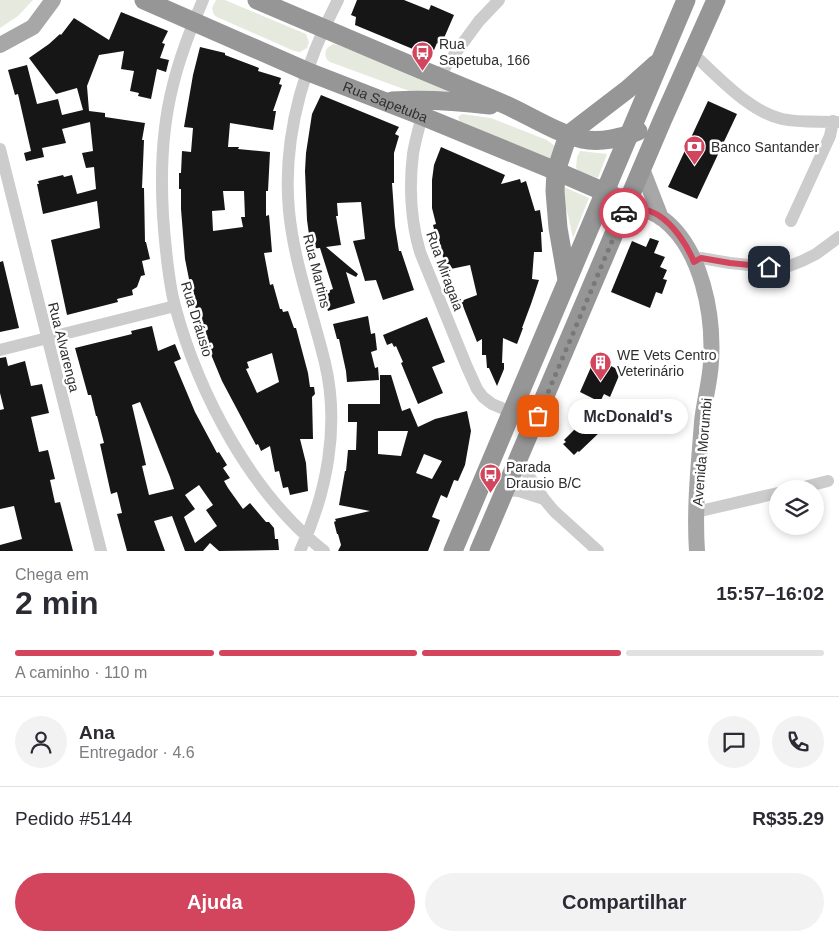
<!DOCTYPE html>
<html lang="pt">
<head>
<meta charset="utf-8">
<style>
	:root { --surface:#fff; --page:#f2f2f3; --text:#2b2b33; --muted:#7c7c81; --line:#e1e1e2; --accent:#d2455d }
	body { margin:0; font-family:Arial,sans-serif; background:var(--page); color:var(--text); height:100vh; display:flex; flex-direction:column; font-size:19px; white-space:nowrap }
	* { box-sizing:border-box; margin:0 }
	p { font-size:16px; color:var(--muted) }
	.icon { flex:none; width:28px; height:28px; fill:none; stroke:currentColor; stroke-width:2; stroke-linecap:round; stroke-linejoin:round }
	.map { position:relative; height:551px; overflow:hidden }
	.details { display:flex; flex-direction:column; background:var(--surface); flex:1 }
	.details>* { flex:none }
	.fabs { position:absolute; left:769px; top:480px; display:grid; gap:10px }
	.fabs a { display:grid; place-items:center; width:55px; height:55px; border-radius:50%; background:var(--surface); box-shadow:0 2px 8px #0003; font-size:25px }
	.pin { position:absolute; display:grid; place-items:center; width:42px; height:42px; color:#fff; margin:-21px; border-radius:10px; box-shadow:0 2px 8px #0006 }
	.courier { position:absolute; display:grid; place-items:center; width:50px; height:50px; margin:-25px; border:4px solid #d2455d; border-radius:50%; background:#fff; color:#222; box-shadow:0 1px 6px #0007 }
	.bubble { position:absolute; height:35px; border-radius:18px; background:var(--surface); box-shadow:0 2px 8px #0003; font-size:16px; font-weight:700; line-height:35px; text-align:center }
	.summary em { font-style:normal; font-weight:700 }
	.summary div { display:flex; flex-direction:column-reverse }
	.summary { display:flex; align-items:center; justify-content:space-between; height:85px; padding:0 15px }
	h1 { font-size:32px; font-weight:700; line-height:38px }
	.bar { display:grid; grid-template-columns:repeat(4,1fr); gap:8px 5px; align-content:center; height:60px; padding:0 15px }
	.bar i { height:6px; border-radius:4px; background:var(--line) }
	.bar .current { background:var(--accent) }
	.bar p { grid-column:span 4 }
	.line { display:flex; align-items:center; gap:12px; padding:0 15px; border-top:1px solid var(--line) }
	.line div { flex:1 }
	.round { display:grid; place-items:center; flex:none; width:52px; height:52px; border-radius:26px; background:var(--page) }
	.button { display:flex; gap:10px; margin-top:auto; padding:10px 15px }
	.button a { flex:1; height:58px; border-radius:30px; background:var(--accent); color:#fff; font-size:20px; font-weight:700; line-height:58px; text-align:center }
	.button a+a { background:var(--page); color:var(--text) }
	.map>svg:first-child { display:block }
</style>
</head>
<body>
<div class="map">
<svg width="839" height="551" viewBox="0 0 839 551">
	<rect width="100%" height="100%" fill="#fff"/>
	<path fill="#e6eade" d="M0,0H33L18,16L0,28Z
		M216,0H225L306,34L309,42L307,48L300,52L294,51L217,17L214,15L212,8Z
		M333,44L338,45L455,92L409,91L330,62C325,59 324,54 327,48Z
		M462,114L491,118L547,140L555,146L553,156L549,159L460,123L458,117Z
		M580,151L607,154L598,178L579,171L576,168L577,157Z
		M564,187L589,198L573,238L568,215L560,191Z"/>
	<path fill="#161616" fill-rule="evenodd" d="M357,0H404L429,10L431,5L454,15L441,45L437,43L434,50L424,46L420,52L355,25L356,17L351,15Z
		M121,12L168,31L162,43L165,44L160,58L169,60L166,72L157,69L151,99L138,96L139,93L130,91L134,71L121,69L124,51L99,55L87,86L89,111L105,113V117L145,123L142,140H144L142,188H144L145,242H146L150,259L142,261L145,275L141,276L137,287L132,290L133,295L117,299L118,302L67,315L51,240L100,228L97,201L43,214L37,184H39L38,181L63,175L64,177L72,175L77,194L96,189L94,167L86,168L82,153L93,151L90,122L62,129L66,143L42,148L44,157L26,161L24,153L31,151L18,94L15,95L8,70L27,65L37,104L58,99L62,115L83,110L77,88L56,94L29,58L49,44L60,34L61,35L74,18L109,40Z
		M200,47L225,53V55L259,68L258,71L281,78L279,84L282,85L273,111H276L273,130L230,123L228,147H239L238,149L270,152L268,191H266V216L269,215L272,252L264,253L270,285L273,284L280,309H282L283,312L288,311L294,328H296L308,373L310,387H314L315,394L312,397L313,439H300L306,463L308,491L290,495L288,487L283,488L279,471L275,472L270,446L261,451L258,444L256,445L222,381L205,340L193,299L185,259L181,209V189H179V173H181L182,151L191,152L193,128L184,127L193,75ZM223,191H244L245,217H241L243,227L213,231L212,211L225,210ZM272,353L279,382L257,393L246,369L249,368L247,362Z
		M321,95L399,127L395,134L399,136L394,153V183H392L395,226L399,251H401L414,290L383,300L376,280L365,281L353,241L365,239L361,202L337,203L338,216H336L341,245L326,247L358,274L356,277L346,272L355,303L328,311L323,297L326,296L324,292L333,289L320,248L311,249L307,220L305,171L306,153L312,114Z
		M708,101L737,114L697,199L668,187Z
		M441,147L505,175L501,184L520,179L521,183L526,181L535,211L540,210L543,232H541L542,252H534L532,279L539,280L531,304L522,328H523L517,344L503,338L502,363H504V369L497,386L489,368H487L486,355H482V339L477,342L461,301L477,295L470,265L446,270L438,236L436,237L433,225L436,224L432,208V180L434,165Z
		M650,238L659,241L654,253L665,257L660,267L667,270L663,279L667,280L662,294L656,292L650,308L611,292L632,241L646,247Z
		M3,261L19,328L0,332V262Z
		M368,316L371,334L375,333L377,350L371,352L375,368L378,367L379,380L347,382L346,371L339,339H337L333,324Z
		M427,317L445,362L432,367L443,393L418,404L401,363L403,362L396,346L394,347L392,343L387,345L383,335Z
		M152,326L158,351L175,344L181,359L174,362L195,412L217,453L219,452L227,465L223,468L230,478L224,481L228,488L243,509L250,503L266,522H269L274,528L275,539H278L279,550L219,551L210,543L203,551H185L172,516L154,521L165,551H127L117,514L122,513L117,492L111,494L100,444L104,443L97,416H96L91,395H88L75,348L132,334L131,331ZM140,402L170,477L174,489L149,495L142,466L146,465L132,405ZM199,485L213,505L206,510L217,526L195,543L184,517L195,509L185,495Z
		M6,357L8,366L25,361L31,386L42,384L49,413L31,417L39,452L48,450L55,479L50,480L55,503L60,502L73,551H0V545L22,539L14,506L0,509V410L4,409L0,393V358Z
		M595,358L621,371L610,397L604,394L600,402L580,392Z
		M380,375H391L402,411L410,408L418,427L435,419L467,411L471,431L465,465L458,481L454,480L447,498L441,495L432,517L440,520L428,551H338L341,545L338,534H337L334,522L336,521L335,519L370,511L339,505L345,471H346L348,450H356L357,422H348V404H380ZM378,431H408L401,456L378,454ZM424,454L442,461L432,479L416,473Z
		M590,420L601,431L579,452L578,451L574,455L563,444L566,442L564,440L580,424L582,427Z"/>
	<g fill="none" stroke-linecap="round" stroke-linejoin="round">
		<path stroke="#ccc" stroke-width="12" d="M203,0C191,28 180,56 173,85C159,139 160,196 166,250C168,269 170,288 175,306C199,395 251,493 324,551
			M693,54C718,76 748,111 782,119C800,123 820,121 839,122
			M438,77L479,21L499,0
			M422,116C419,128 415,141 413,154C409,186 411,222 420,252L467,367L477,389L483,397L492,404L511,412
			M0,149L101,551
			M791,221L830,136L833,121
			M695,261L701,258L730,263L769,267L789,266L802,261L816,254L839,237
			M0,350L175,306
			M519,461L544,499L554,511L598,551
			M796,489L828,481
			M506,490L519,491L544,499
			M696,512L778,493
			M300,551C327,493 340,426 325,363C313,313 294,263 289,211C282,137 304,65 338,0"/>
		<path stroke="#a7a7a7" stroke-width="16" d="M0,45L33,27L53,0
			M642,169L661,218
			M628,203C640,208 653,211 663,219C702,249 714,315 711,362C710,382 704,402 702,422C699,464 694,508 697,551"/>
		<g stroke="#969696" stroke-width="19">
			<path id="s1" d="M144,0L306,71L422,116L556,171L614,196"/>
			<path d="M257,0C337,34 418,69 499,102C526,113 553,132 582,139C600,143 622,138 638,131"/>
			<path d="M392,101C425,99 457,101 490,105"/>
			<path d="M567,280L558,228L555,191L556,171L568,135L628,89L656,64"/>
			<path d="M453,551L686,0"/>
			<path d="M479,551L662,121L716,0"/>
		</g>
	</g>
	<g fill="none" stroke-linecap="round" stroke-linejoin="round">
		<path stroke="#787878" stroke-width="5" stroke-dasharray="0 9" d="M538,416L624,213"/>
		<path stroke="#d2455d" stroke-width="6" d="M624,213L628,203C638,207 649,210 658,215C674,225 687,245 694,262L701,258L730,263L769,267"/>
	</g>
	<defs>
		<symbol id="bus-pin" viewBox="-11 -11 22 30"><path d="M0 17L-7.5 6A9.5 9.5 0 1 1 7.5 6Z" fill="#d2455d" stroke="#fff"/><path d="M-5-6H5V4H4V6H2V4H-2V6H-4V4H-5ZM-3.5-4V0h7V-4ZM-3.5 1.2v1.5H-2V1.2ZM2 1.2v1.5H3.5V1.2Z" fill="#fff"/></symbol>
		<symbol id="bank-pin" viewBox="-11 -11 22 30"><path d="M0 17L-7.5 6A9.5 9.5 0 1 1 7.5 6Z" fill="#d2455d" stroke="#fff"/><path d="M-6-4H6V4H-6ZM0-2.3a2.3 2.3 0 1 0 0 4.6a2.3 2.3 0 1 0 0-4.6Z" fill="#fff"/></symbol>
		<symbol id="building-pin" viewBox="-11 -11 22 30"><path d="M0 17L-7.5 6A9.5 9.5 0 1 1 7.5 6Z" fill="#d2455d" stroke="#fff"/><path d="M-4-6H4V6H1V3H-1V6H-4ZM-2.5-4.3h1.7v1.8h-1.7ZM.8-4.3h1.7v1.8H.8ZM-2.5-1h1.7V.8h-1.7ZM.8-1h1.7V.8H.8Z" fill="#fff"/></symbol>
	</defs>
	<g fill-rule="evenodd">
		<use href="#bus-pin" x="410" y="40" width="25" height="34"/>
		<use href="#bank-pin" x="682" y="134" width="25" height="34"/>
		<use href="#building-pin" x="588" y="350" width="25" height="34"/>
		<use href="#bus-pin" x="478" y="462" width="25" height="34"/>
	</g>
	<g text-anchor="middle" stroke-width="5" stroke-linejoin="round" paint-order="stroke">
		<g font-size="14" fill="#2f2f2f" stroke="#fff" text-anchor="start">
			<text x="439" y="49">Rua<tspan x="439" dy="16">Sapetuba, 166</tspan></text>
			<text x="711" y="152">Banco Santander</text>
			<text x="617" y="360">WE Vets Centro<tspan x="617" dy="16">Veterinário</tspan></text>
			<text x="506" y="472">Parada<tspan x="506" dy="16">Drausio B/C</tspan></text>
		</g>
		<g font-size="14" fill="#2f2f2f" stroke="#fff">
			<text dy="5" stroke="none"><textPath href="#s1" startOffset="262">Rua Sapetuba</textPath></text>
			<text transform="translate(317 271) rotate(76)" y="5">Rua Martins</text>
			<text transform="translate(445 271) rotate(70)" y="5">Rua Miragaia</text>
			<text transform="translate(197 319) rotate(73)" y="5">Rua Dráusio</text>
			<text transform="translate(64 347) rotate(76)" y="5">Rua Alvarenga</text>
			<text transform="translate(702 452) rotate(-85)" y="5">Avenida Morumbi</text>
		</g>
	</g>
</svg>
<div class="fabs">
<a><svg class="icon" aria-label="layers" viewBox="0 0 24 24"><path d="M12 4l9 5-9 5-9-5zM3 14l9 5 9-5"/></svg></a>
</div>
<div class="pin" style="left:538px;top:416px;background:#ea580c"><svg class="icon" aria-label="bag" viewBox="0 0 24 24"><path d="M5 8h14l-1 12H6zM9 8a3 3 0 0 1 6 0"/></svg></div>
<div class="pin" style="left:769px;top:267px;background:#1f2937"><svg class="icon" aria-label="home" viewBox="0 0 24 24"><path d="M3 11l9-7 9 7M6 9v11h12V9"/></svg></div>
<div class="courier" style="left:624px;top:213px"><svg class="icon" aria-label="car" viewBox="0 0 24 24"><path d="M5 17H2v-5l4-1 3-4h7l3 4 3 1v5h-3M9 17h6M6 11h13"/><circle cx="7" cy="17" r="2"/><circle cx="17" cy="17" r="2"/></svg></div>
<div class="bubble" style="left:568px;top:399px;width:120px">McDonald's</div>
</div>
<section class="details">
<div class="summary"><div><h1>2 min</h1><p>Chega em</p></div><em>15:57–16:02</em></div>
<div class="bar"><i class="current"></i><i class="current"></i><i class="current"></i><i></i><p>A caminho · 110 m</p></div>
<div class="line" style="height:90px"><a class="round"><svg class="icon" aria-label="person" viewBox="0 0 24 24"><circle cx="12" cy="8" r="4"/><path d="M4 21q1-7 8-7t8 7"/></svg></a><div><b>Ana</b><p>Entregador · 4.6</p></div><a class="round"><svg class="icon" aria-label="chat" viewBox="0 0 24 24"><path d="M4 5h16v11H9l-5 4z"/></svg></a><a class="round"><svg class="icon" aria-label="phone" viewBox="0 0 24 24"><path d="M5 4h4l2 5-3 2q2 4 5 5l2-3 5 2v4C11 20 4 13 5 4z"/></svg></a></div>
<div class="line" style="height:65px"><div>Pedido #5144</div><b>R$35.29</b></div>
<div class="button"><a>Ajuda</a><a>Compartilhar</a></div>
</section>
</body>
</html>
